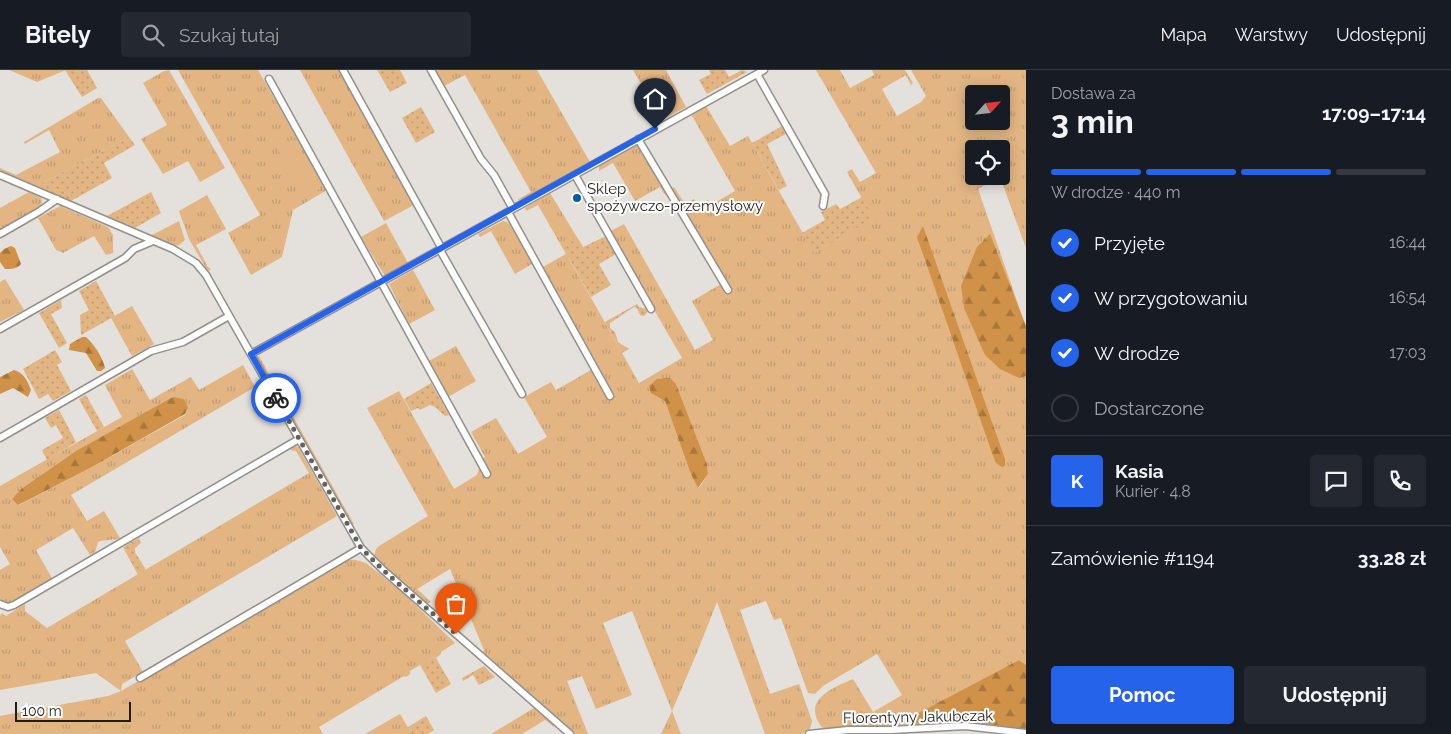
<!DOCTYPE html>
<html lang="pl">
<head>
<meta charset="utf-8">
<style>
	:root { --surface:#171b24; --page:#242831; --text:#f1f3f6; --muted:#9ea1a6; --line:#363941; --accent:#2563eb }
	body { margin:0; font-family:Raleway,sans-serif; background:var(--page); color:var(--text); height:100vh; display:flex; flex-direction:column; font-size:19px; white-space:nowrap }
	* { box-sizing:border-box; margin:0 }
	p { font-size:16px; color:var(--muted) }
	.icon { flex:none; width:28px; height:28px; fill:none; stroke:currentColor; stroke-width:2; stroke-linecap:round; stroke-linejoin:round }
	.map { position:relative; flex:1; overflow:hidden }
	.details { display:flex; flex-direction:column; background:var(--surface); width:425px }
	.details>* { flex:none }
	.needle { width:32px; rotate:63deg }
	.tools { position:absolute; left:965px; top:15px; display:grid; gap:10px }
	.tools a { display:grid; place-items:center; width:45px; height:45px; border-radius:5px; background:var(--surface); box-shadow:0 2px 12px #0003; font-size:25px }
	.scale { position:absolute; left:15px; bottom:12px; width:116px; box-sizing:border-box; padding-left:5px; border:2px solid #1e1d1b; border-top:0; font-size:14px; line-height:18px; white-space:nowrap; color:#1e1d1b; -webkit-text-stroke:4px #fff; paint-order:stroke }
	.pin { position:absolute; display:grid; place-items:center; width:42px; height:42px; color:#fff; margin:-51px -21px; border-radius:50% 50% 50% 0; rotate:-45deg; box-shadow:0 0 5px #0007 }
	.pin .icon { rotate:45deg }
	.courier { position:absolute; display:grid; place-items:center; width:50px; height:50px; margin:-25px; border:4px solid #2563eb; border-radius:50%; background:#fff; color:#222; box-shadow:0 1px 6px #0007 }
	.overview em { font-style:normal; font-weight:700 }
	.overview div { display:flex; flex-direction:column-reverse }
	.overview { display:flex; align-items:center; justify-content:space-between; height:85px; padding:0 25px }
	h1 { font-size:32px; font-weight:700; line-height:38px }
	.bar { display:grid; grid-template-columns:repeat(4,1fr); gap:8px 5px; align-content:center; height:60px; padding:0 25px }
	.bar i { height:6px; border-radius:4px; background:var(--line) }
	.bar .active { background:var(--accent) }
	.bar p { grid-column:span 4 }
	.line { display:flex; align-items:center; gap:12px; padding:0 25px; border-top:1px solid var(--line) }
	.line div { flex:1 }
	.round { display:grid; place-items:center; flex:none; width:52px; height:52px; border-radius:5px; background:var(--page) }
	ol { padding:0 25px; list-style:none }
	li { display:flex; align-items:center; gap:15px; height:55px }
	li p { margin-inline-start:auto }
	li .icon { padding:5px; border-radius:50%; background:var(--accent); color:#fff; stroke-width:4 }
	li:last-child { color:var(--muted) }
	li i { width:28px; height:28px; border:2px solid var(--line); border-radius:50% }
	.cta { display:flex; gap:10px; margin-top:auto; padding:10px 25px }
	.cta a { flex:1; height:58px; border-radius:5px; background:var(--accent); color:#fff; font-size:20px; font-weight:700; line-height:58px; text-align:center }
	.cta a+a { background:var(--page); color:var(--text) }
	header { display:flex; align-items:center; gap:30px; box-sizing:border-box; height:70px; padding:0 25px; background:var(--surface); border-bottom:1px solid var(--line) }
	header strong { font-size:24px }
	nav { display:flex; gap:28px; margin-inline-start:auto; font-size:18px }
	.search { width:350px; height:45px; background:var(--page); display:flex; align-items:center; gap:12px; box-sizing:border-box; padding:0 18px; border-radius:5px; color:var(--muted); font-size:19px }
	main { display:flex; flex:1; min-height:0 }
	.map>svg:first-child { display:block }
</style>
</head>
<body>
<header>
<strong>Bitely</strong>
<div class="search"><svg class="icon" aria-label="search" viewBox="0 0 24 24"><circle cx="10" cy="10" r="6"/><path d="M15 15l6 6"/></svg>Szukaj tutaj</div>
<nav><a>Mapa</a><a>Warstwy</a><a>Udostępnij</a></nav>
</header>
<main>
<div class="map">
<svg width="1026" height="664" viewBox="0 0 1026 664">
	<defs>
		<pattern id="grass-tufts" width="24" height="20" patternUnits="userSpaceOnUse" patternTransform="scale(1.25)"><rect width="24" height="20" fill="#e2b583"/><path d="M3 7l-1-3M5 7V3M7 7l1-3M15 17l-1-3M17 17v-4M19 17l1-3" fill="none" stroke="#c19b71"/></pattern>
		<pattern id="forest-firs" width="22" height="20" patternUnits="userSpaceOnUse" patternTransform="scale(1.25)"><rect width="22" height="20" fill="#cf9248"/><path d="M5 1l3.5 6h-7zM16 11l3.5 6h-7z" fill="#a7773b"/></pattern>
		<pattern id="garden-dots" width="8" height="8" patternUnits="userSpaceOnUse" patternTransform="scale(1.25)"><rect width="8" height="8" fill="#e2b583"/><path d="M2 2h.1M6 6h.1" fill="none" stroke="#c19b71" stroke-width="1.8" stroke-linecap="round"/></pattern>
	</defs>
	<rect width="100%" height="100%" fill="#e4e0db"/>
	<path fill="url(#grass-tufts)" fill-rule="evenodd" d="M9,0H66L37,12Z
		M169,0L225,98L200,112L188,91L163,104L141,69L167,55L143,13L164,1Z
		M178,0H258L327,120L293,140L282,187L251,205L228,163L260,145Z
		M300,0H340L414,135L384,151Z
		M435,0H537L590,92C578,101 531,129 517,130L531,122L465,5L444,16Z
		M633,0H666L686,37L662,50Z
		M816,0H840L850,18L874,5L872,0H905L913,13L911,15L906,5L882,19L897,46L921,32L926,26L911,0H1026V178L1000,107L978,119L1026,257V595L1019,590L910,648L905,655L823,659C800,630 832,618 853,609L873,642L902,625L877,584L823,616L815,624L808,623L781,548L774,550L766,531L740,540L770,624L799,614L812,651L810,659L802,664H765L717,532L696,585L672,641L681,664H661L672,641L632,541L603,553L632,625L596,639L582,606L567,611L588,664H575L483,584L484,580L450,499L417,519L431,532L426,534L374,486L376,479L379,476L428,446L367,338L399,321L454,419L477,405L479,398L462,368L476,392L485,387L471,362L496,348L518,384L547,367L524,327L551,312L556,320L591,300L608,329L615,326L543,197L566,184L538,135L526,141L525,138L550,123L583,177L568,187L639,313L682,288L609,162L624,154L695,280L713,270L692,231L721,214L670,126L664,124L660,117L635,131L613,93L599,101V96L632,77L645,73L672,118L674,117L685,134L694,129L698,135L708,130L711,135L735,121L691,44L706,36L730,76L748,66L814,183L873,148L847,102L852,99L860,112L876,103ZM974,24H1001V51H974ZM974,79H1001V106H974ZM676,314L707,394L708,404L699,418L690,402L665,331Z
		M98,28H101L129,67L37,116L0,101V98L16,105L60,82L49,60L25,74L24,72Z
		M29,122L41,128L42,132L40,138L0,161V138Z
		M207,125L226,159L196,175L208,197L211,199L209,201L206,198L189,169L179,141Z
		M60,136L108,157L113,165V183L106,185L94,166L63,183L56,180L38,148Z
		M179,151L185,170L179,175L175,176L145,164L146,163L152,165Z
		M503,151C515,152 527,183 532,194L515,204L491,161L480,167L478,164Z
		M386,153L408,193L385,206L361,167Z
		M413,200L435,240L409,254L389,214Z
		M5,209L24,240L0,252V212Z
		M132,236L154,274L132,286L111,248Z
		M456,276L476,311L448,327L427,292Z
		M259,286L343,435L354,454L351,456L256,287Z
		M243,295L255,317L71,425L87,451L104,441L120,468C112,471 106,469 98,472L95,482L90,485L73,458L36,480L53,510L10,533L6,534L0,531V500L10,494L0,477V416L122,347L105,315L132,299L150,330L191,307L199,320ZM188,338L185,345L92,397L19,435L12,429L21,419L76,381Z
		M295,376L298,377L337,446L125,571L143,602L122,614L121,621L347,490H356L366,493L403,523L455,573L441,582V584L436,588L433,587L410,601V604L406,607L404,606L319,657L323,664H0V646L108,626L121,621L96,603L0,620V546L2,543L6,546L25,534V541L47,558L309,403L296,381L290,380Z
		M534,638L554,654V657L545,650L522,664H491Z
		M400,644L412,664H365Z"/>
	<path fill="url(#forest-firs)" d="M923,156L1005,389V396L1002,397L996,393L992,383L917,167Z
		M990,164L1026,256V306L1019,308L1000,299L985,285L964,238L961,216L977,177Z
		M11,176L15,178L21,194C17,199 11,199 5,199L0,192V183L4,179Z
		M82,267H86C94,274 103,288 105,298L101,301H97L86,283L69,280L70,274Z
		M14,300C24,303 27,310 31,320L28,327L13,318L0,324V307Z
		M670,308L676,314L707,394L708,404L698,418L690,402L665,331L651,323L649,316L657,309Z
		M173,327L184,329L188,338L185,344L92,397L28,430L18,435L12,429L21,419L76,381Z
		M1019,590L1026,595V660L987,654L954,652L912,654L909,648Z"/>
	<path fill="#e2b583" d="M293,69L321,118L305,127L277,78Z"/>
	<path fill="url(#garden-dots)" d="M65,0H87L97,18L82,27Z
		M377,0H400L407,13L390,22Z
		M709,0H725L729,7L742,0L747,2L707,24L699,10L711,4Z
		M421,37L435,62L416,73L402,48Z
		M782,56L786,64L767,74L787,116L779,120L752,73Z
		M129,67L135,75L104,93L112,108L71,131L37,116Z
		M151,122L161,143L135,158L107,146Z
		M862,127L874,148L814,183L802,163L825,150L821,142L836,134L840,139Z
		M604,167L607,168L616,184L599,194L611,215L591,227L562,176L577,168L583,177Z
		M96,211L115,246L81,265L80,245L89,240L79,221Z
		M61,230L62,238L51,244L67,273L59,278L39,243Z
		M637,234L639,237L649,240L644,246L640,245L637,238L634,237L610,253V258L615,262L618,272L629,279L622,283L605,252Z
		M55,280L62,292L57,295L71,321L53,331L48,324L39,329L23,299Z
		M431,313L449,345L445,346L435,337L430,335L420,340L418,338L411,341L404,329Z
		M86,325L104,357L97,361L79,329Z
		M59,340L76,372L47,390L42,380L63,368L56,355L51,358L45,348Z
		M139,468L141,473L135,478V482L146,500L138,505L123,477Z
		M433,587L436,588L451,614L436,623L420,595Z
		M484,596L495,607L479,615L473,605L463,611L462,608Z
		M426,646L434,660L428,664H412L408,657Z"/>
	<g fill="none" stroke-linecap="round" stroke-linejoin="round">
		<defs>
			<path id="street" d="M343,0L442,179
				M431,0L481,89L494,105L513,139
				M757,4L825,124L823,136
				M269,9L487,404
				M638,69L728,220
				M0,105L173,179L196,193L206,205L361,478L383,500L570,664
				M575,105L651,239
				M508,142L610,326
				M0,164L40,141L57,129
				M440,180L522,324
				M0,259L125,188L134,179L153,171
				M251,284L764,0
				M0,368L151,281L183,272L229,246
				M0,534L8,537L14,535L299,369
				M140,608L361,478
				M809,664L848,660H891L965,656L1026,663"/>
		</defs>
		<use href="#street" stroke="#93908c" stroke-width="9"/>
		<use href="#street" stroke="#fff" stroke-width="6"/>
	</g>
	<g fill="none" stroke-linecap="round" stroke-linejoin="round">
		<path stroke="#63615e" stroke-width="5" stroke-dasharray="0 9" d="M276,328L361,478L383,500L456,564"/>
		<path stroke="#2563eb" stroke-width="6" d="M276,328L251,284L655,59"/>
	</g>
	<circle fill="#005ca9" stroke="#fff" stroke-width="2" cx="577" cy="128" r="5"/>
	<g text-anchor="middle" stroke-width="4" stroke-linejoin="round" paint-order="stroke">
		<g font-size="15" fill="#1e1d1b" stroke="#fff" text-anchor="start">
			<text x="587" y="124">Sklep<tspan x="587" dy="17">spożywczo-przemysłowy</tspan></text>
		</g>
		<g font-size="15" fill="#1e1d1b" stroke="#fff">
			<text transform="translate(918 647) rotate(-1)" y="5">Florentyny Jakubczak</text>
		</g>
	</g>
</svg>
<div class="tools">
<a><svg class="needle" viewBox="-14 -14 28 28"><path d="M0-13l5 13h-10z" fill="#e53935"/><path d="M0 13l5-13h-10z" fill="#9ea1a6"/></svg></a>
<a><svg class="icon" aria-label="locate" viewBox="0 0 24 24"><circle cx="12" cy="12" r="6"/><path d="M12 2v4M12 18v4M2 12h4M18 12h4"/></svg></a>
</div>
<div class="scale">100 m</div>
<div class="pin" style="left:456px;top:564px;background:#ea580c"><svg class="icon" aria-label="bag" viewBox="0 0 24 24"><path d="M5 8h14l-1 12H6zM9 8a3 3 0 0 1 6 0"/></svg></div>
<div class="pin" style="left:655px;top:59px;background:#1f2937"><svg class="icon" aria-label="home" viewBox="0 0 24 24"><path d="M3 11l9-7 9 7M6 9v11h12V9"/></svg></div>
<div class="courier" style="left:276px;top:328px"><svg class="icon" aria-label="bike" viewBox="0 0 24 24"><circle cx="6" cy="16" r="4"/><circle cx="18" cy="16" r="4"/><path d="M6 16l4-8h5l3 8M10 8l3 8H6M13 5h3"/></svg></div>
</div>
<section class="details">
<div class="overview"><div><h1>3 min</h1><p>Dostawa za</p></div><em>17:09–17:14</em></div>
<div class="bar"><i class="active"></i><i class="active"></i><i class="active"></i><i></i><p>W drodze · 440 m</p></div>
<ol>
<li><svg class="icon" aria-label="check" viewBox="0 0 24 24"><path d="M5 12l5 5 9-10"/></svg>Przyjęte<p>16:44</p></li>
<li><svg class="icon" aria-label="check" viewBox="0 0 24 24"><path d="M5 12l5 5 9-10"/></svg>W przygotowaniu<p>16:54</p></li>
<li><svg class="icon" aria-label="check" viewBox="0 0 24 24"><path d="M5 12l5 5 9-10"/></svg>W drodze<p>17:03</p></li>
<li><i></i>Dostarczone</li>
</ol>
<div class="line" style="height:90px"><b class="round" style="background:var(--accent);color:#fff">K</b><div><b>Kasia</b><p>Kurier · 4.8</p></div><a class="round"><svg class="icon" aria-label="chat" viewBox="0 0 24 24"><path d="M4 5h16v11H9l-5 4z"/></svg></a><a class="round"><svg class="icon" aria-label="phone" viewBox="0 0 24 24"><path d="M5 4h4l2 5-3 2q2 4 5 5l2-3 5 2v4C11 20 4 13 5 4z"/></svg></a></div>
<div class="line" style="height:65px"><div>Zamówienie #1194</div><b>33.28 zł</b></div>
<div class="cta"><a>Pomoc</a><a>Udostępnij</a></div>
</section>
</main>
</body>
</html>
